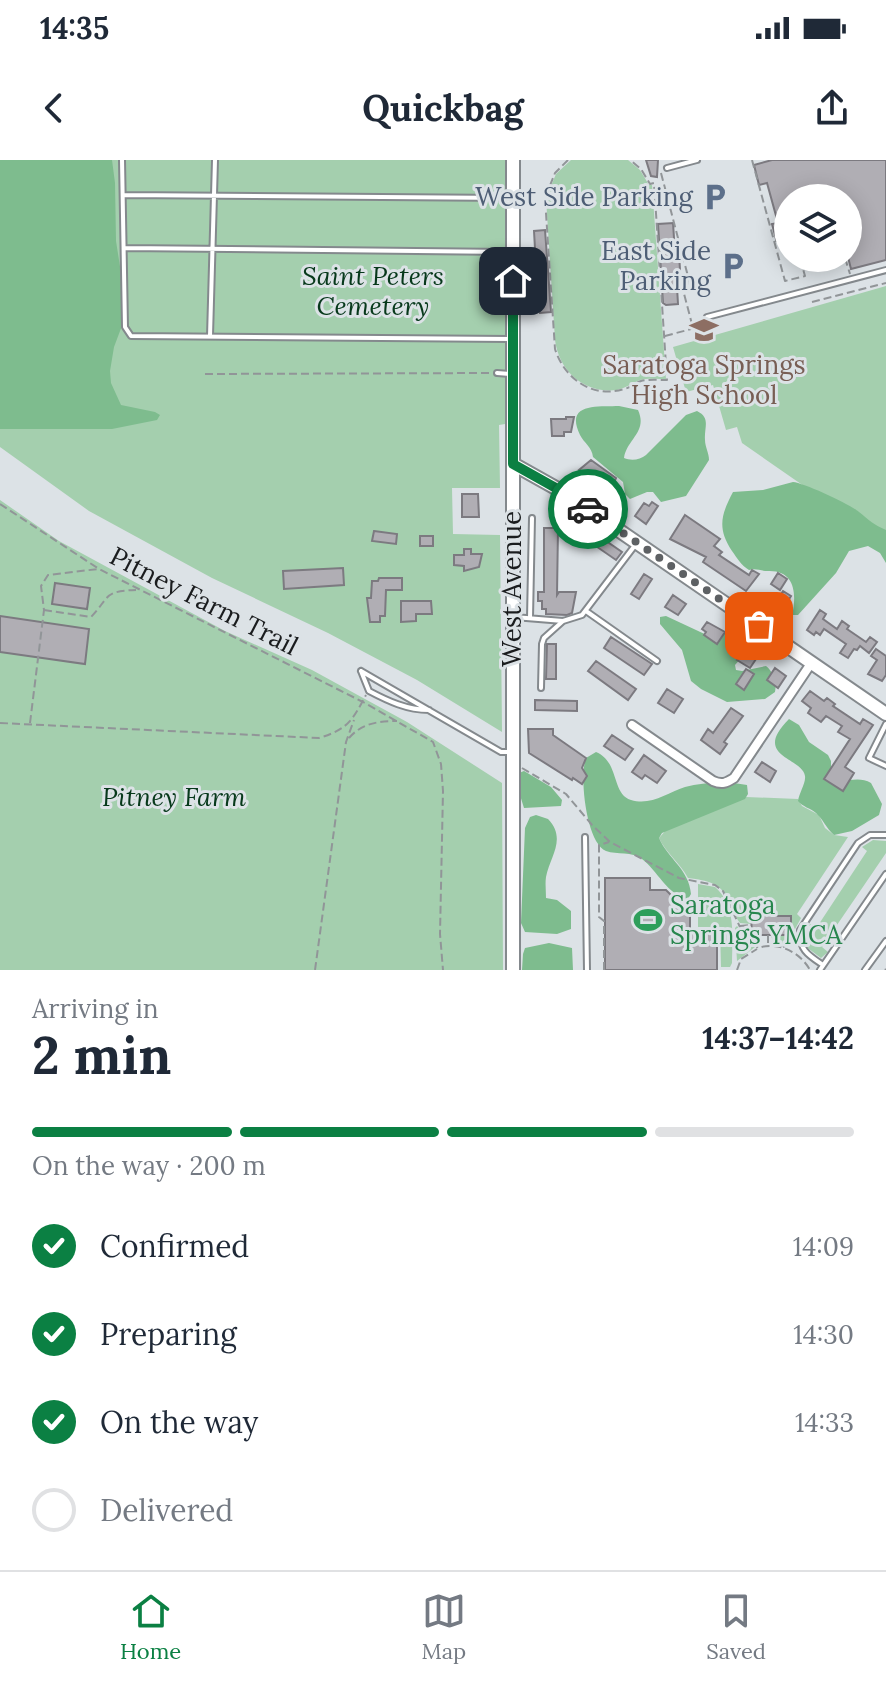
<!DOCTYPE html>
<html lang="en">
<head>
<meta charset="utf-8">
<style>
	:root { --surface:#fff; --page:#f6f6f7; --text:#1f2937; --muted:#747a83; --line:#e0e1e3; --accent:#0b8043 }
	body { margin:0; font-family:Lora,serif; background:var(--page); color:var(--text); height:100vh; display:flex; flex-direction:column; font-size:30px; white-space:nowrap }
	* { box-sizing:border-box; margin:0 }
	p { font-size:26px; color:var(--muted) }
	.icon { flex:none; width:44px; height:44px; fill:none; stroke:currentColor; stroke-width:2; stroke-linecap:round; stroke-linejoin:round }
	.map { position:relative; height:810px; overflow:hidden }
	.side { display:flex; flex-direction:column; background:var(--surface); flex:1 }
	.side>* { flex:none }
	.buttons { position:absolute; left:774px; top:24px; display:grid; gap:16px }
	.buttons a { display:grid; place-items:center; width:88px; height:88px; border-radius:50%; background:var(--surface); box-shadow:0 4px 20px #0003; font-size:40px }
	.pin { position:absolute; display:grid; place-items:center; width:68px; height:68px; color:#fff; margin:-34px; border-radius:16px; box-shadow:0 4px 12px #0006 }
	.courier { position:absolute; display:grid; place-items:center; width:80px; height:80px; margin:-40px; border:6px solid #0b8043; border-radius:50%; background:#fff; color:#222; box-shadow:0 2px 10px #0007 }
	.overview em { font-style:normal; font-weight:700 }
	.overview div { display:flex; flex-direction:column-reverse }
	.overview { display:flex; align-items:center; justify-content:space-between; height:136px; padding:0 32px }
	h1 { font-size:52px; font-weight:700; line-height:60px }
	.bar { display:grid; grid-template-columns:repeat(4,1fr); gap:12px 8px; align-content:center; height:96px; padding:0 32px }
	.bar i { height:10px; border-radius:6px; background:var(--line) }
	.bar .current { background:var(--accent) }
	.bar p { grid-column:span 4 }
	ol { padding:0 32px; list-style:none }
	li { display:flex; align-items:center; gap:24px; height:88px }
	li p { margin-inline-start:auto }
	li .icon { padding:8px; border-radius:50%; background:var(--accent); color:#fff; stroke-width:4 }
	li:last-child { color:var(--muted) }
	li i { width:44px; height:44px; border:4px solid var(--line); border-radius:50% }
	.status { display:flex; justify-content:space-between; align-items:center; height:56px; padding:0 40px; background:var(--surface); direction:ltr }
	.status svg { height:22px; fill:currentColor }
	header { display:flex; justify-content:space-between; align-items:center; height:104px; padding:0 32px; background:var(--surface); font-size:36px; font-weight:700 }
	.tabs { display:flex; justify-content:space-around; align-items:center; height:112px; border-top:2px solid var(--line); background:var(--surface); font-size:22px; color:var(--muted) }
	.tabs a { display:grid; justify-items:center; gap:4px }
	.tabs .current { color:var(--accent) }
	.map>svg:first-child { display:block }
</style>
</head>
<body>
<div class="status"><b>14:35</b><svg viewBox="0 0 49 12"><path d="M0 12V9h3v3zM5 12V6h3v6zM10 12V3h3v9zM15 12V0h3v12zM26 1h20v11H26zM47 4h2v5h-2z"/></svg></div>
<header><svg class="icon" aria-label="back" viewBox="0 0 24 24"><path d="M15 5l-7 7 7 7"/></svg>Quickbag<svg class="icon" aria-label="share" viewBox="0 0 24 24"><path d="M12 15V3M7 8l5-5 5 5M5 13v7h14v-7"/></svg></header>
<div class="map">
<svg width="886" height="810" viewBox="0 0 886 810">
	<rect width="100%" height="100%" fill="#dce2e6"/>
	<path fill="#a4cfae" d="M106,0H505V264L499,265L500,328H452L453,374L500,375L502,572L417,520L328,473L212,418L89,351L0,287V257Z
		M571,0H628L640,10L649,25H652L666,219C658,219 647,218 640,220C632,223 626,228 617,230C584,234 559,211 555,180L546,38L556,14Z
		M886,126V383L742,283L737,267L726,270L713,225L686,232L673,187Z
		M0,340L59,381L225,471L312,510L407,562L502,623L503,810H0Z
		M746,637L798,639L802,646L819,655L825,668L834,675L848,677L797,754L801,758L794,771L793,780L786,784L773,782L771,775H791L790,756H752L751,764L740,763C720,733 731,723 688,718C680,703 666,693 659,678L667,669Z
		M873,680L886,681V693L822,787L828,792L821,798L805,786L803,776L810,764L817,767L867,691L862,687Z
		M698,724L715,727C737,746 732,778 732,803L730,807H721L720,767H698Z
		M737,766L755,787L737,801L735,768Z"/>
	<path fill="#7ebc8e" d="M0,0H112L115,23L116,81L124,132L123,163L114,187L110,211L111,223L121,245L155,252L160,255L157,260L112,269H0Z
		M619,246L638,250C648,272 627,279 624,298C631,301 640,300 646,295L686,255L697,251C711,258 704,267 705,280C705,287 709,293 709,300L686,336L661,342L653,332H647L630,339L625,334L623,322L593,297C592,287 584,283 580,275C564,242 599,247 619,246Z
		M793,322C804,323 850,344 859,352C869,360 874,365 886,370V403L880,393L868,386L849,391L836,413L798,455H792C797,434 795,410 768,411C761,411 756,408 749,410C741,405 737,398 732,391C717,368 721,355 733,332L763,330Z
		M666,456L711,477C728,472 747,461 760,478C755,489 743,495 735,505L736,510L742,511L766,506C773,511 777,523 775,532L765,539L727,542L701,529L691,521L682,490L660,464V457Z
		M789,559L799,565L809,582L828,595L831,601V619C844,624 858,615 871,623L882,644L879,655L852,671L834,675C826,668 823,659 816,653C810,648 803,647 798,641C799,633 806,623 805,616C802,597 751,597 789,559Z
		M596,592C620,602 611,634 631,640C651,646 667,633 685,627C705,622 726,621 747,625L748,634L745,639L662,673L659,678C668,699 689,709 691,734L688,739C668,736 657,710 642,699C632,691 617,695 606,691C586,683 579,615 586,598Z
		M524,611L551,627L562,640L561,646L524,648L519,632V613Z
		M536,655L548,659C567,679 550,696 546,717C545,724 546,731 546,738L557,740L571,751V769L557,774L525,772L521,763L525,668L530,657Z
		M549,783L572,788L573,810H522L523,794L525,788Z"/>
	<path fill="#b0aeb4" stroke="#7c7a80" stroke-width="2" d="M646,0H658L657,17L651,16Z
		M772,0H886V100L851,109L848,97V38H788V75L776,79L772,64L778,63L767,23L759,25L754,5Z
		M673,63L675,93H679L680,110H676L678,144L666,145L663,143L658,64Z
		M545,70L551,152L540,153L538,123H534L533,106H536L534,71Z
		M566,257H574L571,272H564V276H552L551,259H566Z
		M591,300L616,318L613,324L618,327L611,336L580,317L583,313L579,310Z
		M462,334H478L479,357H462Z
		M652,342L658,346L646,364L635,356L644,343L649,346Z
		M557,347L622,392L616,400L551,355Z
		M685,355L720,379L714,386L722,392L719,395L749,415L752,410L759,414L746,431L703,402L706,397L670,379Z
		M544,368H558L557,435L559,432H576L572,453L567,455L546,454V449H542V441H538V432H544Z
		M374,371L397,374L396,384L372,381Z
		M420,376H433V386H420Z
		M464,389H471V394H482L479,407L464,411V406L454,405V395H464Z
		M343,408L344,425L284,429L283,411Z
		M778,413L787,419L780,430L771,424Z
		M644,414L652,419L639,439L631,434Z
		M379,418H402V430H386L385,456H380V462H370L367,438H371L372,421H378Z
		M55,423L90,428L87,449L52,444Z
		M783,431L791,436L779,455L771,449Z
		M673,435L686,444L678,455L665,447Z
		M401,441H431L432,454H416V461L401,462Z
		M820,450L826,454L823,459L837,469L842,461L849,466L847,469L866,482L870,477L877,482L869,493L860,486L857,490L854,489L848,498L840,493L846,484L824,469L820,475L816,472L814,475L807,470Z
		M0,456L89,469L85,504L0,492Z
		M707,462L725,472L717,484L704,475L706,472L702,469Z
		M611,477L652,504L644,515L604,488Z
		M547,484H556V519H546Z
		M746,488L758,496L750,508L737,500Z
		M876,489L886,496V515L882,521L868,514L877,500L871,496Z
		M596,501L636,529L628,540L588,511Z
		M775,508L786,516L778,528L767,520Z
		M746,509L754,514L744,530L736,524Z
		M667,529L683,539L674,553L658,543Z
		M810,531L824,541L827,538L835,544L833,546L860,564L863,559L873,565L845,607L854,613L843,631L824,619L850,579L838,572L842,566L826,556L821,562L808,553L811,548L802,541Z
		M535,540L577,541V551L535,550Z
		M731,548L743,556L724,582L727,584L720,594L701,580L708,569L713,573Z
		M528,569H553V575L586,598L582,608L587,616L582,624L573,618L572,620L529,593Z
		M612,575L633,589L625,600L604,586Z
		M644,595L666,611L657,623L645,615L642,619L632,612Z
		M762,602L776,611L770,622L755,612Z
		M605,718H650V730H666L686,750H690V770H717V810H605Z
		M751,756H791V775H752Z"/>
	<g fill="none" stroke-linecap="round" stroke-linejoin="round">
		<defs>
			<path id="lane" d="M122,0L125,167L131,176L510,179
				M667,8L697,0
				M123,35L512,38
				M124,88L509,92
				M707,157L886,110
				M210,176L215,0
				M497,213L511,214
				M586,451L657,501
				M514,457L563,461L582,455L636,384
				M530,458L532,358
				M361,511L501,592H509
				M361,511L369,531C388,541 407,550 429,550
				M541,528L542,484L544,478L563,461
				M886,564L869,598L886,606
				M585,677L587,810
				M823,805C808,795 799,790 800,770L858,683L870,675H886
				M820,810L886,714
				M865,810L886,781"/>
			<path id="street" d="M632,565L713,621C722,625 726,623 734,618L812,502"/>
			<path id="secondary" d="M513,0V810
				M513,304L563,332L886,554"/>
		</defs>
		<use href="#lane" stroke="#84898d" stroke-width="8"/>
		<use href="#street" stroke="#84898d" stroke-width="12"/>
		<use href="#secondary" stroke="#84898d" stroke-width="16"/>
		<path stroke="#919598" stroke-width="2" stroke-dasharray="8 4" stroke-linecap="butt" d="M568,0L555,13L545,38L555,189C564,218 592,239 624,229C630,228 635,223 641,221C649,219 659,220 667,220L654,23L650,24L641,9L630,0
			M752,0L785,121L805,116L800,98
			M661,13L690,124L682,126L693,168
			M775,81L788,78
			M845,98L850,114
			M812,142L886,123
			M665,176L710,164L714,176
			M205,214L492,213
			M0,344L99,409L363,542L433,582L441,604L443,631L440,774L443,810
			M44,450L91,457C110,437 103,431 136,430
			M0,563L319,578C348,569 352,561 366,535
			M30,563L44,450L41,426L48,415L98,409
			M349,578C362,563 379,561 397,561
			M522,608L566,634L592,665L610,682L679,718L715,725L723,731L740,767L758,788C778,781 800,792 810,810
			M740,766L751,765
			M768,775V784
			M783,787L794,782
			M315,810L346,582L354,560
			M604,810V761L599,757V685L609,682
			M737,810L741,799L757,789
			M885,810L886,809"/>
		<use href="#lane" stroke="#fff" stroke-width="4"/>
		<use href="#street" stroke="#fff" stroke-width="8"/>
		<use href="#secondary" stroke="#fff" stroke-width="12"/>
	</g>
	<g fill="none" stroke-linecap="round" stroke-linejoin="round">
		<path stroke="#5e6164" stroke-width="8" stroke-dasharray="0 14.4" d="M588,349L759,466"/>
		<path stroke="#0b8043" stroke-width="10" d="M513,121V304L563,332L588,349"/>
	</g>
	<defs>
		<symbol id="parking-bare" viewBox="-9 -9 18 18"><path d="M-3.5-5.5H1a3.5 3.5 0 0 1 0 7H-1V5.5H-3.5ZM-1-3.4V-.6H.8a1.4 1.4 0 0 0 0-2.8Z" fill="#5c6f8a" stroke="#dce2e6" stroke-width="2.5" paint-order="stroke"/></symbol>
		<symbol id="school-bare" viewBox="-9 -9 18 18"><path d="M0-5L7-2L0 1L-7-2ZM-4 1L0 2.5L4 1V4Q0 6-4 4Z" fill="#8d6e63" stroke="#dce2e6" stroke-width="2.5" paint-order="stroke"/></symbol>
		<symbol id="stadium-bare" viewBox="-9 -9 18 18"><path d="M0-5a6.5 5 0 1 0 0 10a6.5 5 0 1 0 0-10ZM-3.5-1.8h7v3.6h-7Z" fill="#2e9e5b" stroke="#dce2e6" stroke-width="2.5" paint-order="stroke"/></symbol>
	</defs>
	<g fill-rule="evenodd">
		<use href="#parking-bare" x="695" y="17" width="40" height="40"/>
		<use href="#parking-bare" x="713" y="86" width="40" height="40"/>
		<use href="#school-bare" x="684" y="150" width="40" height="40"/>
		<use href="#stadium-bare" x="628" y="740" width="40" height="40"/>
	</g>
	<g text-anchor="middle" stroke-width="6" stroke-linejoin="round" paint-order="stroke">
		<g font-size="26" fill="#4e5e75" stroke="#dce2e6" text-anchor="end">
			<text x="693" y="46">West Side Parking</text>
			<text x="711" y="100">East Side<tspan x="711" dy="30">Parking</tspan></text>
		</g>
		<g font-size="26" font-style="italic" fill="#07391b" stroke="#dce2e6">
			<text x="373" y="125">Saint Peters<tspan x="373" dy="30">Cemetery</tspan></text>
			<text x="174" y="646">Pitney Farm</text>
		</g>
		<g font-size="26" fill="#785e54" stroke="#dce2e6">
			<text x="704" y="214">Saratoga Springs<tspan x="704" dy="30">High School</tspan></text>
		</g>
		<g font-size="26" fill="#1a1c1e" stroke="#dce2e6">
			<text transform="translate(512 429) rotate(-90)" y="9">West Avenue</text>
			<text transform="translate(204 441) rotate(27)" y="9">Pitney Farm Trail</text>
		</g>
		<g font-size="26" fill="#27864d" stroke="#dce2e6" text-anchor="start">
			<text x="670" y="754">Saratoga<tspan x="670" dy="30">Springs YMCA</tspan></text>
		</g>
	</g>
</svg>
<div class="buttons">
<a><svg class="icon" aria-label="layers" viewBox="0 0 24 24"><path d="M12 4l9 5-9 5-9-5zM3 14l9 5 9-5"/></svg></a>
</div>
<div class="pin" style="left:759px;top:466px;background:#ea580c"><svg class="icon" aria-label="bag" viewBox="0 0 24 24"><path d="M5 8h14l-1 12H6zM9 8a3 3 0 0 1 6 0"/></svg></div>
<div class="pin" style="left:513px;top:121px;background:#1f2937"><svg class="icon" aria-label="home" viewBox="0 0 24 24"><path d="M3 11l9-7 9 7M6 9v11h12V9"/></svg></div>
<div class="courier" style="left:588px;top:349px"><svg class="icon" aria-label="car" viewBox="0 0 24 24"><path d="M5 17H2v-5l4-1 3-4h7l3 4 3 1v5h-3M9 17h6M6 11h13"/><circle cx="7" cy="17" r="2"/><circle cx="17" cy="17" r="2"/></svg></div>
</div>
<section class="side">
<div class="overview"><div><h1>2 min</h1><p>Arriving in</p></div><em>14:37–14:42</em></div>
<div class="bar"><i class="current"></i><i class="current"></i><i class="current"></i><i></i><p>On the way · 200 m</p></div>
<ol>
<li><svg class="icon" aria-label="check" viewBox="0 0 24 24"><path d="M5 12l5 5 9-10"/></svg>Confirmed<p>14:09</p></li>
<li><svg class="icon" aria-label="check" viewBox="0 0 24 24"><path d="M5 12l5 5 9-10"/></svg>Preparing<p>14:30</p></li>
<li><svg class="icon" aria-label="check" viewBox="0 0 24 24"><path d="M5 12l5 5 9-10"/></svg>On the way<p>14:33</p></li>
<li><i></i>Delivered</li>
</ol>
</section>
<nav class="tabs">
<a class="current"><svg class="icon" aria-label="home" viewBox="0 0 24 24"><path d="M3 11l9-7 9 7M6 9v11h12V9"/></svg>Home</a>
<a><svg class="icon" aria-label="map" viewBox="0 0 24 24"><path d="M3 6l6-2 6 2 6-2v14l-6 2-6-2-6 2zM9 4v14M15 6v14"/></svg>Map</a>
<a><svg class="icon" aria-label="saved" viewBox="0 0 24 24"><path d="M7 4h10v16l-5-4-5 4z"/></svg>Saved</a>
</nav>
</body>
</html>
